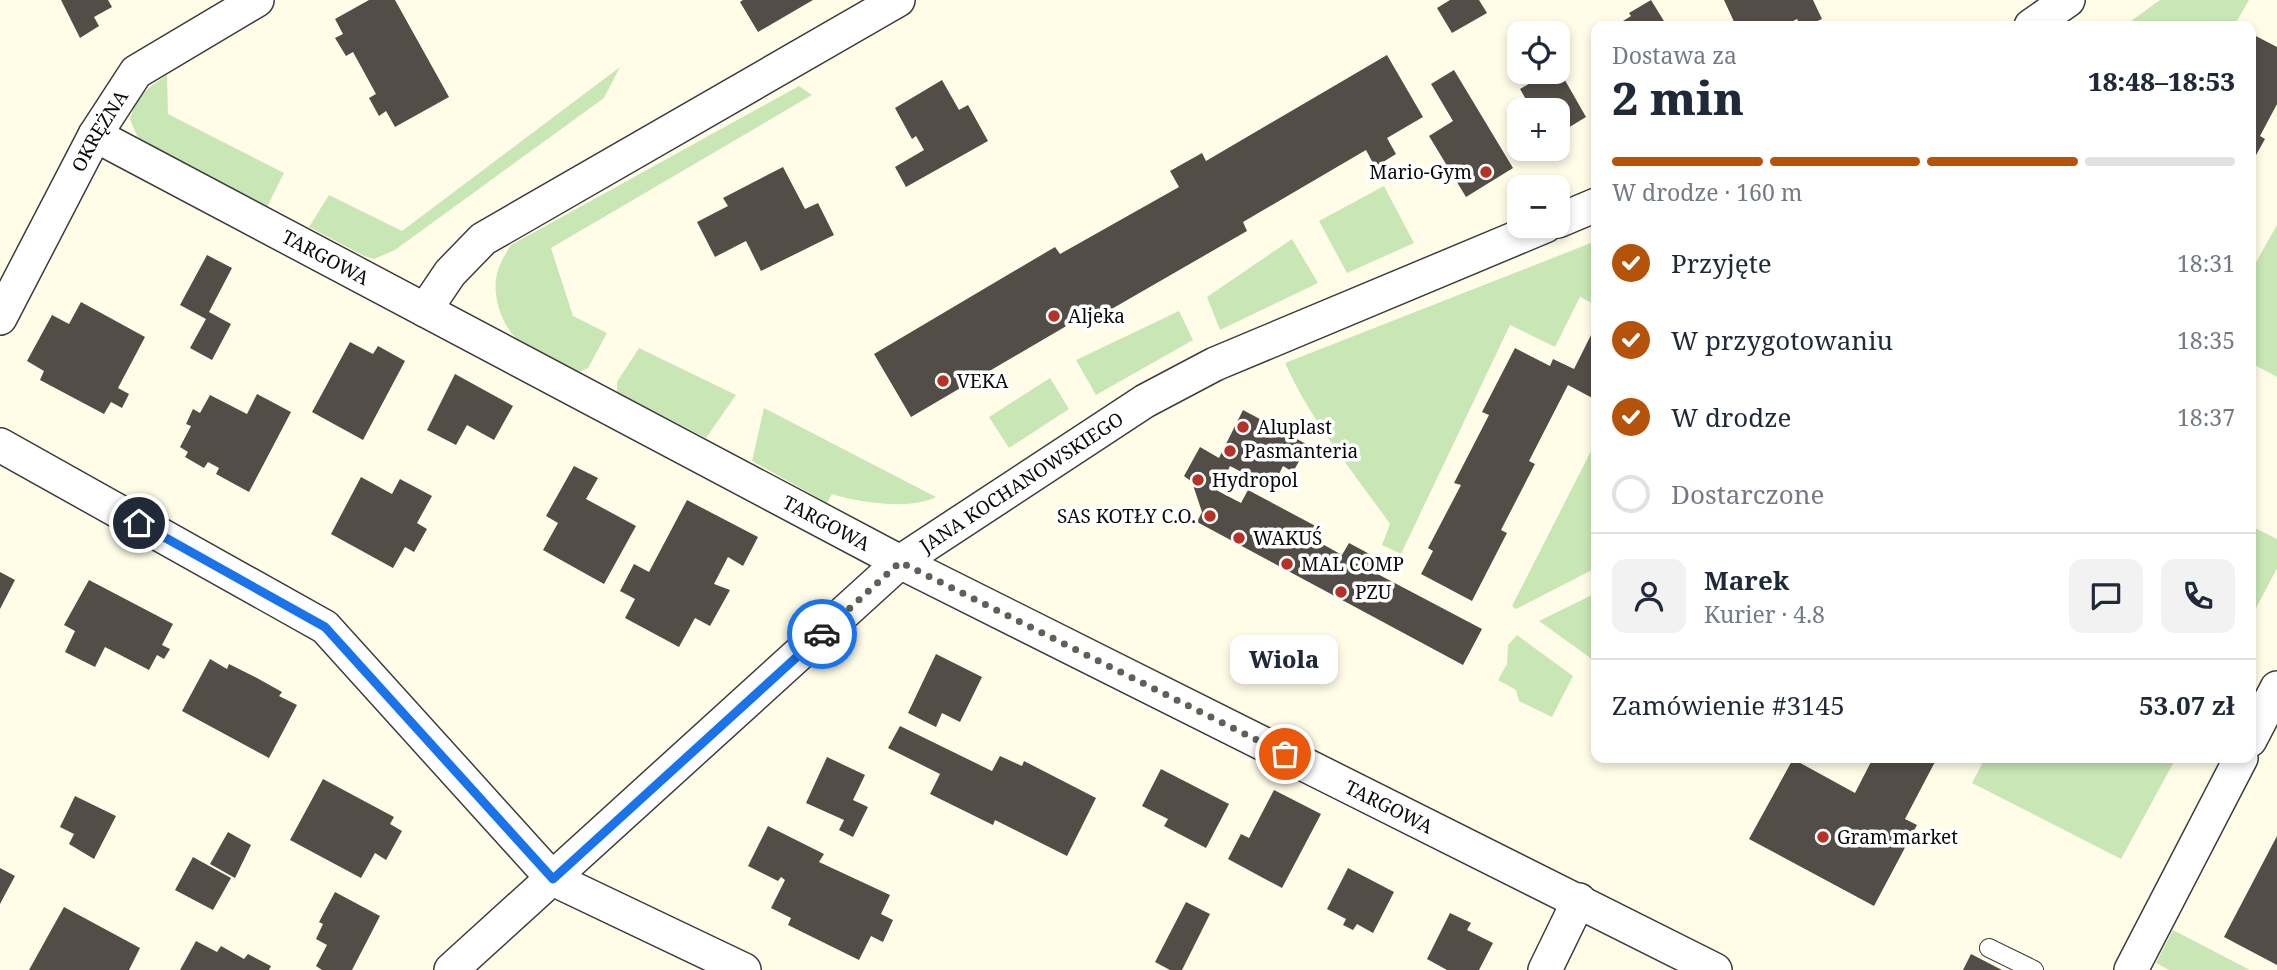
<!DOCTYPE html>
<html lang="pl">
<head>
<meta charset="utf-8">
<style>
	:root { --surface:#fff; --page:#f2f2f3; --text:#1f2937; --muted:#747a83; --line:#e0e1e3; --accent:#b45309 }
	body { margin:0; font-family:"Noto Serif",serif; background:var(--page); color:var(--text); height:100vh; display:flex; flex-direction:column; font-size:26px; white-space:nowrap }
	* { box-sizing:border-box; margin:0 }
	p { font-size:23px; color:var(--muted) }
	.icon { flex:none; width:38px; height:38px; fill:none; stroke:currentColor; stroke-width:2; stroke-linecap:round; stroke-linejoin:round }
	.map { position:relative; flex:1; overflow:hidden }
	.details { position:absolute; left:1591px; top:21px; width:665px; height:742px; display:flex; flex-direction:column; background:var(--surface); border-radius:14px; box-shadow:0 4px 10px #0003 }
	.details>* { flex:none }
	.controls { position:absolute; left:1507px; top:21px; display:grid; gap:14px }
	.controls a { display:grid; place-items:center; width:63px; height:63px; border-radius:14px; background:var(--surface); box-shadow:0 4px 10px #0003; font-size:35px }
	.pin { position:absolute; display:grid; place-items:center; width:60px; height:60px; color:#fff; margin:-30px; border:4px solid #fff; border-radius:50%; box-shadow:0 2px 7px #0007 }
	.courier { position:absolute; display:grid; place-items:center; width:70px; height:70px; margin:-35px; border:5px solid #1a73e8; border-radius:50%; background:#fff; color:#222; box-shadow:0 2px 9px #0007 }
	.bubble { position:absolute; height:49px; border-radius:14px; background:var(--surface); box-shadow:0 4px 10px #0003; font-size:23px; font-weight:800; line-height:49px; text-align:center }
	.summary em { font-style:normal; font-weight:800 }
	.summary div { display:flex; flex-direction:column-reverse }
	.summary { display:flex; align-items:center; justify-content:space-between; height:119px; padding:0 21px }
	h1 { font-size:46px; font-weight:800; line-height:52px }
	.bar { display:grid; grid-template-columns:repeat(4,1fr); gap:10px 7px; align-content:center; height:84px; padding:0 21px }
	.bar i { height:9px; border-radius:5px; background:var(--line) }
	.bar .selected { background:var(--accent) }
	.bar p { grid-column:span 4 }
	.line { display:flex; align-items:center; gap:18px; padding:0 21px; border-top:2px solid var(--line) }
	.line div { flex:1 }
	.round { display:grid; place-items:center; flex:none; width:74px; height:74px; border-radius:14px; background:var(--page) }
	ol { padding:0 21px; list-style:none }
	li { display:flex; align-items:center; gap:21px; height:77px }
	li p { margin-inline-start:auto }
	li .icon { padding:7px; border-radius:50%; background:var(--accent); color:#fff; stroke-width:4 }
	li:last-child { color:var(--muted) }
	li i { width:38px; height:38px; border:4px solid var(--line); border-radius:50% }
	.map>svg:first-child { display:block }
</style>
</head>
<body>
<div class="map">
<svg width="2277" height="970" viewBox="0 0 2277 970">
	<rect width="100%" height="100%" fill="#fffde8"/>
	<path fill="#c8e7b4" d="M2160,0H2249L2234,26H2124Z
		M620,67L604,98L395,250L374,259L364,256L309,227L329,195L402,231Z
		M167,75L168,114L284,173L267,207L146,146L137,136L130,119C138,95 146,89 167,75Z
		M799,86L812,95L551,248L573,316L607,333L588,368L579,372C560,363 539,354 521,342C504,331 493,300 496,279C498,266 504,256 511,245Z
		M1384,186L1414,243L1347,273L1319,221Z
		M2277,225V377L2251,363V271Z
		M1292,239L1318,283L1220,330L1207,297Z
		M1596,241V305L1580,297L1555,347L1510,325L1401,554L1382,545L1390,524C1354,473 1311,421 1285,363Z
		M1179,311L1193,340L1096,395L1076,360Z
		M639,348L736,395L706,438L617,392V382Z
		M1050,378L1069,409L1009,448L989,417Z
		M764,408L936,497C911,510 859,503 832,494L827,503L752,461Z
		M1591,451L1596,454V568L1516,609L1512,606Z
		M2251,526L2277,539V568L2251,618Z
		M1596,593V662L1539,621Z
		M1517,635L1573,676L1552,717L1519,701L1516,690L1498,680L1507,664L1508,645Z
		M1985,758H2176L2121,859L1972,783Z
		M2173,930L2250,970H2169L2156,963Z"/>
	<path fill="#534d47" d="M61,0H108L112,7L94,17L99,26L80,38Z
		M369,0H395L449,97L395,127L386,111L379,116L369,98L376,94L353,52L346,56L335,38L343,34L335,19Z
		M743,0H813L758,32L740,2Z
		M1450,0H1479L1487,13L1452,33L1437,8Z
		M1651,0L1667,26H1615L1631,16L1629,13Z
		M1724,0H1813L1822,19L1806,26H1801L1797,19L1791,22L1793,26H1736Z
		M2250,33L2277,47V104L2260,136L2265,139L2250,166Z
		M1387,55L1423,117L1387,138L1396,154L1375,167L1366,150L1243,222L1247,231L1096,318L1092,311L911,417L874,354L1055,247L1060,254L1179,187L1170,171L1202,153L1206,161Z
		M1558,68L1586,117L1558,134V110H1532L1520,89L1544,75L1542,72H1558Z
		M1454,70L1513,168L1466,197L1429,136L1453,121L1431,84Z
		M942,80L959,110L968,105L988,141L906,187L895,167L924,150L916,136L912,139L895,108Z
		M783,167L805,209L818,203L834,235L761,271L746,241L715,257L697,222L728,206L723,198Z
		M207,255L232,268L209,312L231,324L212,360L190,348L206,319L180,305Z
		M81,302L145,337L118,388L129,394L122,408L111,402L104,414L40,380L44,371L27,361L52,315L69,324Z
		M1596,325V400L1568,385L1529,461L1535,464L1501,530L1507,533L1472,601L1421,574L1433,551L1428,548L1461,485L1454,483L1489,415L1482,412L1515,348L1550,366L1553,359L1574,369Z
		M350,342L373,354L378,346L405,361L363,440L312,412Z
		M455,374L513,406L494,440L467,425L456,445L427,430Z
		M257,394L291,412L249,492L216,474L219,468L208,462L204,468L185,457L188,452L180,447L191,426L186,424L193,409L200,413L210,395L247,414Z
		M1243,410L1308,445L1293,472L1283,466L1272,488L1230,466L1218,491L1241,503L1248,490L1323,530L1317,541L1342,555L1349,543L1377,558L1370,570L1482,629L1463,665L1197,522L1202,512L1192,482L1184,476L1200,447L1219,458Z
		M574,466L598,478L586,499L636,526L604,584L543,550L558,523L546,516Z
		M361,477L392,494L400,479L432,496L417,523L427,529L414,552L405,547L393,568L331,534Z
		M687,500L758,537L743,566L728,557L714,584L730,590L710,626L695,618L679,647L625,618L635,599L620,591L634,564L649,572Z
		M0,572L15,580L0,609Z
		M89,580L173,624L162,645L170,649L164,659L157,655L149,670L105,647L95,667L65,652L75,631L64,625Z
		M936,654L982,677L960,722L942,713L936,727L908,713Z
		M210,659L227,669L229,664L257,678L282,692L279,696L297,705L269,758L182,711Z
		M900,726L992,771L1000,756L1022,766L1024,761L1096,798L1067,856L995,820L993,825L930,794L940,774L888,748Z
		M827,757L865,775L853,800L868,807L853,837L839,830L844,820L806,803Z
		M1873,758H1937L1905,819L1917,825L1874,906L1749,839L1793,759L1855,793Z
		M1161,769L1229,804L1206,848L1164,826L1168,819L1142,806Z
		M323,779L394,817L390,824L402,831L386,860L375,853L361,878L290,840Z
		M1274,790L1321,814L1282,888L1228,859L1241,834L1249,838Z
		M75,796L116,816L94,859L69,844L74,834L60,827Z
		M768,826L824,854L819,862L890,895L881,914L893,920L883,942L871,936L859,960L788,925L791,918L771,908L785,880L781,877L778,881L748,866Z
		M228,832L251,845L235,878L210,864Z
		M2277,836V965L2224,937Z
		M193,857L231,878L213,910L175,890Z
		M0,868L15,876L0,904Z
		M1348,868L1394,892L1373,933L1357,924L1353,930L1343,925L1346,919L1327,909Z
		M335,892L380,916L352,970H322L316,966L327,945L316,939L323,924L319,922Z
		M1186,902L1210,914L1182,970H1170L1155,962Z
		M64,907L140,948L129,970H29Z
		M1450,913L1471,923L1467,930L1493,943L1479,970H1447L1427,959Z
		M196,941L217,952L221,946L244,959L248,954L271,966L269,970H180Z
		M1971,954L2002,970H1963Z"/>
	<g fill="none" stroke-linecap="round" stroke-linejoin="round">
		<defs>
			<path id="lane" d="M1989,948L2034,970"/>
			<g id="street">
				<path d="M2031,26L2068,0"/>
				<path id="s1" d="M95,135L900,562L1715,970"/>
				<path d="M1558,221L1596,205"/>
				<path d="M425,310L450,273L483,239L898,0"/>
				<path id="s2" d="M0,318L95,135L136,72L257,0"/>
				<path d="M0,445L325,627L553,879L744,970"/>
				<path d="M2250,740L2277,688"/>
				<path id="s3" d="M451,970L900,562L1145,401L1215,364L1545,226"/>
				<path d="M1545,970L1579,900"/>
				<path d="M2131,970L2241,758"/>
			</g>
		</defs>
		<use href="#lane" stroke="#3d3d3d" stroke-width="20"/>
		<use href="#street" stroke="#3d3d3d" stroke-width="36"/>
		<use href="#lane" stroke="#fff" stroke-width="18"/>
		<use href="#street" stroke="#fff" stroke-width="33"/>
	</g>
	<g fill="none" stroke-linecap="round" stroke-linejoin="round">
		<path stroke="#605f58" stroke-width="7" stroke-dasharray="0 12.6" d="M822,634L900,562L1285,754"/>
		<path stroke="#1a73e8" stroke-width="9" d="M139,523L325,627L553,879L822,634"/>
	</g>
	<g fill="#b63227" stroke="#fff" stroke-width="2.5">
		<circle cx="1486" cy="172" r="7"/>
		<circle cx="1054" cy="316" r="7"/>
		<circle cx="943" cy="381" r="7"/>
		<circle cx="1243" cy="427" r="7"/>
		<circle cx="1230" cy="451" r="7"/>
		<circle cx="1198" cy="480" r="7"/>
		<circle cx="1210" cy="516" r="7"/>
		<circle cx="1239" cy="538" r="7"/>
		<circle cx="1287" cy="564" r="7"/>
		<circle cx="1341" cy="592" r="7"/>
		<circle cx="1823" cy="837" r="7"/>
	</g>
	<g text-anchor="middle" stroke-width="7" stroke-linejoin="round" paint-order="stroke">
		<g font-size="19" fill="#0a0a0a" stroke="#fff">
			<text dy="7" stroke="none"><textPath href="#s2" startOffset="212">OKRĘŻNA</textPath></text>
			<text dy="7" stroke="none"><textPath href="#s1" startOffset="261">TARGOWA</textPath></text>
			<text dy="7" stroke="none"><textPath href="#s3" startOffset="752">JANA KOCHANOWSKIEGO</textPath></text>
			<text dy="7" stroke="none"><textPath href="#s1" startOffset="828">TARGOWA</textPath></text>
			<text dy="7" stroke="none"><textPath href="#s1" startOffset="1458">TARGOWA</textPath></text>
		</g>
		<g font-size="19" fill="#0a0a0a" stroke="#fff" text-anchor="start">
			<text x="1472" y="179" text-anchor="end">Mario-Gym</text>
			<text x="1068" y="323">Aljeka</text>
			<text x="957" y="388">VEKA</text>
			<text x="1257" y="434">Aluplast</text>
			<text x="1244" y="458">Pasmanteria</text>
			<text x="1212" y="487">Hydropol</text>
			<text x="1196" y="523" text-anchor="end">SAS KOTŁY C.O.</text>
			<text x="1253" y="545">WAKUŚ</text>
			<text x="1301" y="571">MAL COMP</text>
			<text x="1355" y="599">PZU</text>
			<text x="1837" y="844">Gram market</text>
		</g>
	</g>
</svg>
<div class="controls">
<a><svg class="icon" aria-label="locate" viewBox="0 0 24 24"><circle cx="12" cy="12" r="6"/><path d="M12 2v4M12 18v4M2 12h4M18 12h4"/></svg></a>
<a>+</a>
<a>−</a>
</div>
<div class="pin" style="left:1285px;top:754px;background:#ea580c"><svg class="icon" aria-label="bag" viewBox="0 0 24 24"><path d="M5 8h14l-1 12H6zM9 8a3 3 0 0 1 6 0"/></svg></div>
<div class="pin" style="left:139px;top:523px;background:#1f2937"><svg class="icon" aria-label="home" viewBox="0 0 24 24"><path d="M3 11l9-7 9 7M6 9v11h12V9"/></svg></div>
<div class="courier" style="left:822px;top:634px"><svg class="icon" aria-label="car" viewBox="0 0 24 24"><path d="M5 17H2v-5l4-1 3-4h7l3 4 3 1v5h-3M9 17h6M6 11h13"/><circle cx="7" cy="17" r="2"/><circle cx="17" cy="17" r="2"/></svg></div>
<div class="bubble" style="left:1230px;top:635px;width:108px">Wiola</div>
<section class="details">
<div class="summary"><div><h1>2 min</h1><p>Dostawa za</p></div><em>18:48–18:53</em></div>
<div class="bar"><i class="selected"></i><i class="selected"></i><i class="selected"></i><i></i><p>W drodze · 160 m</p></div>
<ol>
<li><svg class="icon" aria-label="check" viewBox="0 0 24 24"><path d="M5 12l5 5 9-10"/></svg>Przyjęte<p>18:31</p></li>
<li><svg class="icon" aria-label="check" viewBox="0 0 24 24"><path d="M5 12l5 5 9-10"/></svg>W przygotowaniu<p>18:35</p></li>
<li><svg class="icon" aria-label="check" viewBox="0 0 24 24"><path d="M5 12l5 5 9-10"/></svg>W drodze<p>18:37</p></li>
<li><i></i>Dostarczone</li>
</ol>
<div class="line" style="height:126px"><a class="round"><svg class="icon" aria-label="person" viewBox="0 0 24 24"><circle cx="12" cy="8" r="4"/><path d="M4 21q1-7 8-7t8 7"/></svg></a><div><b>Marek</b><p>Kurier · 4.8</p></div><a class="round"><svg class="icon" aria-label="chat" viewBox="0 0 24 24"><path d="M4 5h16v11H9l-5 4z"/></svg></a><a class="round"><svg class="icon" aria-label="phone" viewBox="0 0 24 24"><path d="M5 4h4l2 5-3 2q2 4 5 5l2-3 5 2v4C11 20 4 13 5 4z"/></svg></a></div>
<div class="line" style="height:91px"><div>Zamówienie #3145</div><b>53.07 zł</b></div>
</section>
</div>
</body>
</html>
